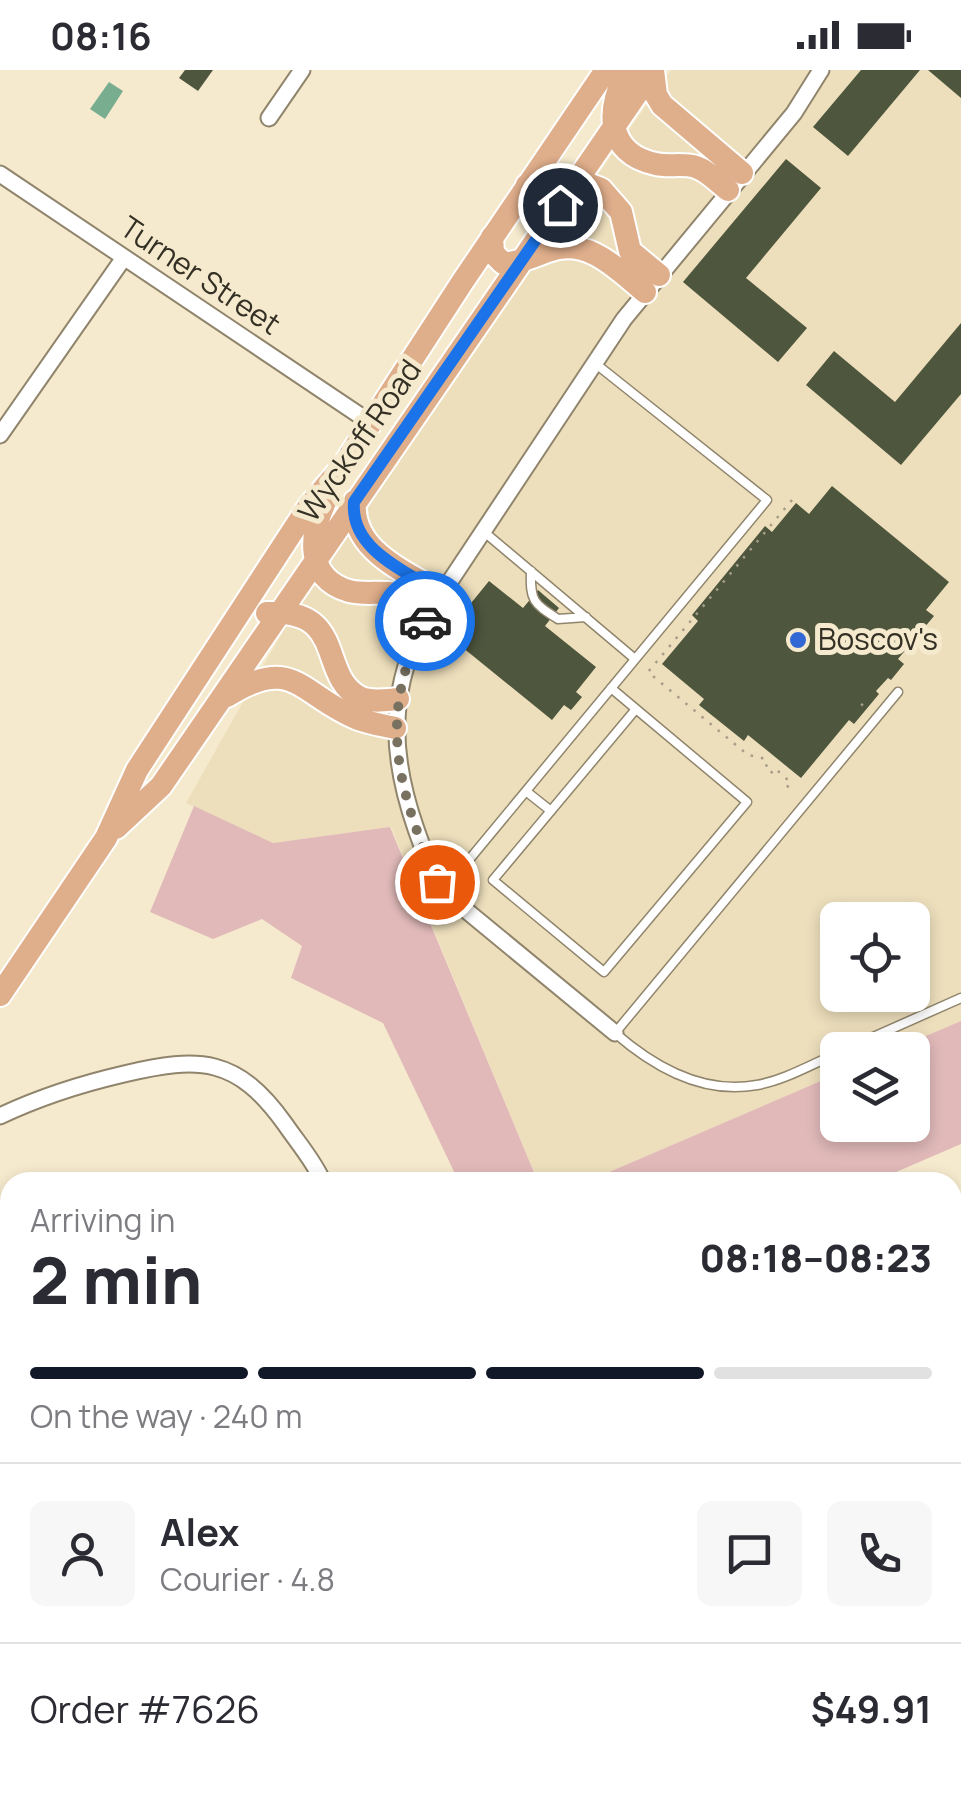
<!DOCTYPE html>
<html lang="en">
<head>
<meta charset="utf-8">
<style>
	:root { --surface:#fff; --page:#f7f7f7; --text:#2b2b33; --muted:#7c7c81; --line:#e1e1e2; --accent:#111827 }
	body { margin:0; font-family:Manrope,sans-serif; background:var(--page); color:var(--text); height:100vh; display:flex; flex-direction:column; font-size:38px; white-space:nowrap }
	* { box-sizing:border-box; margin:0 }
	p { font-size:32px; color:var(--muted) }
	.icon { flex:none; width:55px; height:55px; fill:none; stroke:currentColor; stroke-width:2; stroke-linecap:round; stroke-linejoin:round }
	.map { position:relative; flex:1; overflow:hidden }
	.panel { position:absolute; left:0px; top:1102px; width:962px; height:622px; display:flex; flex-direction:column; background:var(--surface); border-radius:30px 30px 0 0; box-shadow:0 5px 15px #0003 }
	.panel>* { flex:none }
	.fabs { position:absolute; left:820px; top:832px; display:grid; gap:20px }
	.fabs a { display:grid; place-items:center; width:110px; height:110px; border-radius:15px; background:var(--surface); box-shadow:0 5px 15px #0003; font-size:50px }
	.pin { position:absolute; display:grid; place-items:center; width:85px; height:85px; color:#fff; margin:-42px; border:5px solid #fff; border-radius:50%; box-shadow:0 2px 10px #0007 }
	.courier { position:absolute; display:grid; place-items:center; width:100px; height:100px; margin:-50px; border:8px solid #1a73e8; border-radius:50%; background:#fff; color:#222; box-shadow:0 2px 12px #0007 }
	.overview em { font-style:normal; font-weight:800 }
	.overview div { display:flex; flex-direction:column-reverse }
	.overview { display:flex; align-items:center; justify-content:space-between; height:170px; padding:0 30px }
	h1 { font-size:65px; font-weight:800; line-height:75px }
	.bar { display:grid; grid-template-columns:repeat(4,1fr); gap:15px 10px; align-content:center; height:120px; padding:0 30px }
	.bar i { height:12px; border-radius:8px; background:var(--line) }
	.bar .current { background:var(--accent) }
	.bar p { grid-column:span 4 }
	.line { display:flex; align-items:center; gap:25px; padding:0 30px; border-top:2px solid var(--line) }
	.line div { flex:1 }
	.round { display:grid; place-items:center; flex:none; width:105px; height:105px; border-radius:15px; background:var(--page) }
	.status { display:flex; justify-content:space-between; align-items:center; height:70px; padding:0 50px; background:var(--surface); direction:ltr }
	.status svg { height:28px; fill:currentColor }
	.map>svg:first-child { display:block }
</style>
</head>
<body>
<div class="status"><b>08:16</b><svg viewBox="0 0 49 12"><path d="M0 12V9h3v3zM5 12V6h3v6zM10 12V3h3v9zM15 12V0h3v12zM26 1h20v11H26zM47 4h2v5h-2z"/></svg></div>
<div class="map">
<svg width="961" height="1724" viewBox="0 0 961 1724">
	<rect width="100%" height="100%" fill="#f5eacd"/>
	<path fill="#eddfbc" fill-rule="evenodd" d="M671,0H961V951L893,980H838L837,1004L586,1112H538L391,757L273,773L186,733L301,529ZM838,850H912V925H838Z
		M543,1715H801L804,1724H537Z"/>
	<path fill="#e1b9b9" d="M194,736L273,773L390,757L538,1112H459L383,953L291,908L302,876L262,849L213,869L150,842Z
		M961,951V1074L873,1112H586L837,1004L838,1055H912V980H893Z
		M543,1715H630L627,1724L538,1723Z
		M699,1715H801L804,1724H725Z"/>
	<path fill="#79ad8f" d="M109,12L123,21L105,49L90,39Z"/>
	<path fill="#4e563e" d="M185,0H213L198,21L179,8Z
		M861,0H920L848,86L813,57Z
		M928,0H961V28Z
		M786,89L821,118L746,208L807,258L778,292L683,212Z
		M961,253V324L901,395L806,315L834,281L895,332Z
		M832,416L949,512L926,540L934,546L898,589L904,594L891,610L888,608L876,621L879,624L854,654L849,650L801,708L748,665L744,671L699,635L704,629L662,594L698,551L692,545L765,456L772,462L796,433L809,444Z
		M489,511L523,538L538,520L559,538L545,556L596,597L576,622L582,627L571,640L564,635L552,650L446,564Z
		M646,1715H667L692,1724H643Z"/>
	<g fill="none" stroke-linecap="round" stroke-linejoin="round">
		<defs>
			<path id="service" d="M483,461L635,589
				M531,501C530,531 533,533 558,549L586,547
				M611,618L636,639L747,732L604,902L493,810L636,639
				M527,722L551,741
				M444,820L767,430L596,294
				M844,980L961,928
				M838,983C812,994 785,1010 757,1015C703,1025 654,997 615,963L898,622"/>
			<path id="minor" d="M269,48L302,0
				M0,104L371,353
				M0,365L123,189
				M615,963L456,832C433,811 426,787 416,759C389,682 388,615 429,543L624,249L794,43L821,0
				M0,1046C40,1027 81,1014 124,1004C200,986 237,987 285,1054C298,1073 314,1091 323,1112
				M952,1230L961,1226
				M0,1395L10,1387
				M952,1543L961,1551
				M333,1715L347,1724"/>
			<path id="primary" d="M629,0C605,36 605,84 656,94C669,97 683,93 696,97C708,101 718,112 728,120
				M653,0L656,25L662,35L742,103
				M527,115L570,107L601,119L621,142L630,181L659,205
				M492,167L493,183L503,193C518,194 534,186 548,181C587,166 617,199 645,222
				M326,430C310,463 304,508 349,521C364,525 380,521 395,524C408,527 419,536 429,543
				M355,431C350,481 406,501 441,524
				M267,543C347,538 318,605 359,627C370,633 386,630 398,629
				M227,626C294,584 299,624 356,648C368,653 382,655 395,658
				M116,758L161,716L653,0
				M0,925L106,768L137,700L309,436L343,396L463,211L606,0"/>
		</defs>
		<use href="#service" stroke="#90856c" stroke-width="11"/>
		<use href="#minor" stroke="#90856c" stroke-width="19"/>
		<use href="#primary" stroke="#fff" stroke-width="26"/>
		<path stroke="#a59d88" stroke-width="2.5" stroke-dasharray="2.5 8" stroke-linecap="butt" d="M792,430L648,602L748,685L762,688L768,694L765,697L774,704L777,700L789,711L786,715L795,722
			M861,634L866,638"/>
		<use href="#service" stroke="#fff" stroke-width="8"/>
		<use href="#minor" stroke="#fff" stroke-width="15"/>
		<use href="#primary" stroke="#dfae8b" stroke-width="22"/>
	</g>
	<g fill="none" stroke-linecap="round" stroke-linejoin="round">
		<path stroke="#787160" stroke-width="10" stroke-dasharray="0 18" d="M425,551C388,625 390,685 417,761C423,778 428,796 437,812"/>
		<path stroke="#1a73e8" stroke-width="12" d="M425,551L441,524C406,501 350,480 354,432L560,135"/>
	</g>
	<circle fill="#3267d6" stroke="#f5eacd" stroke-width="4" cx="798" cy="570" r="10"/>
	<g text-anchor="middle" stroke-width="10" stroke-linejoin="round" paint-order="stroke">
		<g font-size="30" fill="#343025" stroke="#f5eacd">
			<text transform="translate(200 206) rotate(34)" y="10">Turner Street</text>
			<text transform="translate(360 371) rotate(-55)" y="10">Wyckoff Road</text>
		</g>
		<g font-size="30" fill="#343025" stroke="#f5eacd" text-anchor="start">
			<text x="818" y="580">Boscov's</text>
		</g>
	</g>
</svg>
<div class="fabs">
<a><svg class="icon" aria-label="locate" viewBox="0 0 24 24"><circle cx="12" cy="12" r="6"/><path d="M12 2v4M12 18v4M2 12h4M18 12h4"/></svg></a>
<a><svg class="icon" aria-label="layers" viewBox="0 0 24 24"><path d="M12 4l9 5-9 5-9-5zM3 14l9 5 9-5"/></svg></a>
</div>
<div class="pin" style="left:437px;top:812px;background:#ea580c"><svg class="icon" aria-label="bag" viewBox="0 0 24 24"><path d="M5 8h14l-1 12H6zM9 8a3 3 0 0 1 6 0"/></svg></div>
<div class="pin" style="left:560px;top:135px;background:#1f2937"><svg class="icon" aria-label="home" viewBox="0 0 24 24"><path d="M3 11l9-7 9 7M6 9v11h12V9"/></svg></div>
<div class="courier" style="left:425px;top:551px"><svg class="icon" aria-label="car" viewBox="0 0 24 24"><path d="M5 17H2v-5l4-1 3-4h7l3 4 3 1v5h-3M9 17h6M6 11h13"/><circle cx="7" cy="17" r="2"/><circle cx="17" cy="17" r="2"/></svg></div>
<section class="panel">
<div class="overview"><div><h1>2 min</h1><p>Arriving in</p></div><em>08:18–08:23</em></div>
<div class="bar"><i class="current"></i><i class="current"></i><i class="current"></i><i></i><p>On the way · 240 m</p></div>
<div class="line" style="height:180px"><a class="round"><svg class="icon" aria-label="person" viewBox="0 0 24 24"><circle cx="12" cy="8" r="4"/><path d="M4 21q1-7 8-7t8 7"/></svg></a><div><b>Alex</b><p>Courier · 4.8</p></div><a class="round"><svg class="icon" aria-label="chat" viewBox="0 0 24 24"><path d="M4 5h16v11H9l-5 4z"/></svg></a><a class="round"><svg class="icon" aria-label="phone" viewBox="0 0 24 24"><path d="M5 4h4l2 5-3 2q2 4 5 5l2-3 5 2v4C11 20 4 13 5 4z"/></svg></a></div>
<div class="line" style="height:130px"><div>Order #7626</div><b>$49.91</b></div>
</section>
</div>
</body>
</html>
